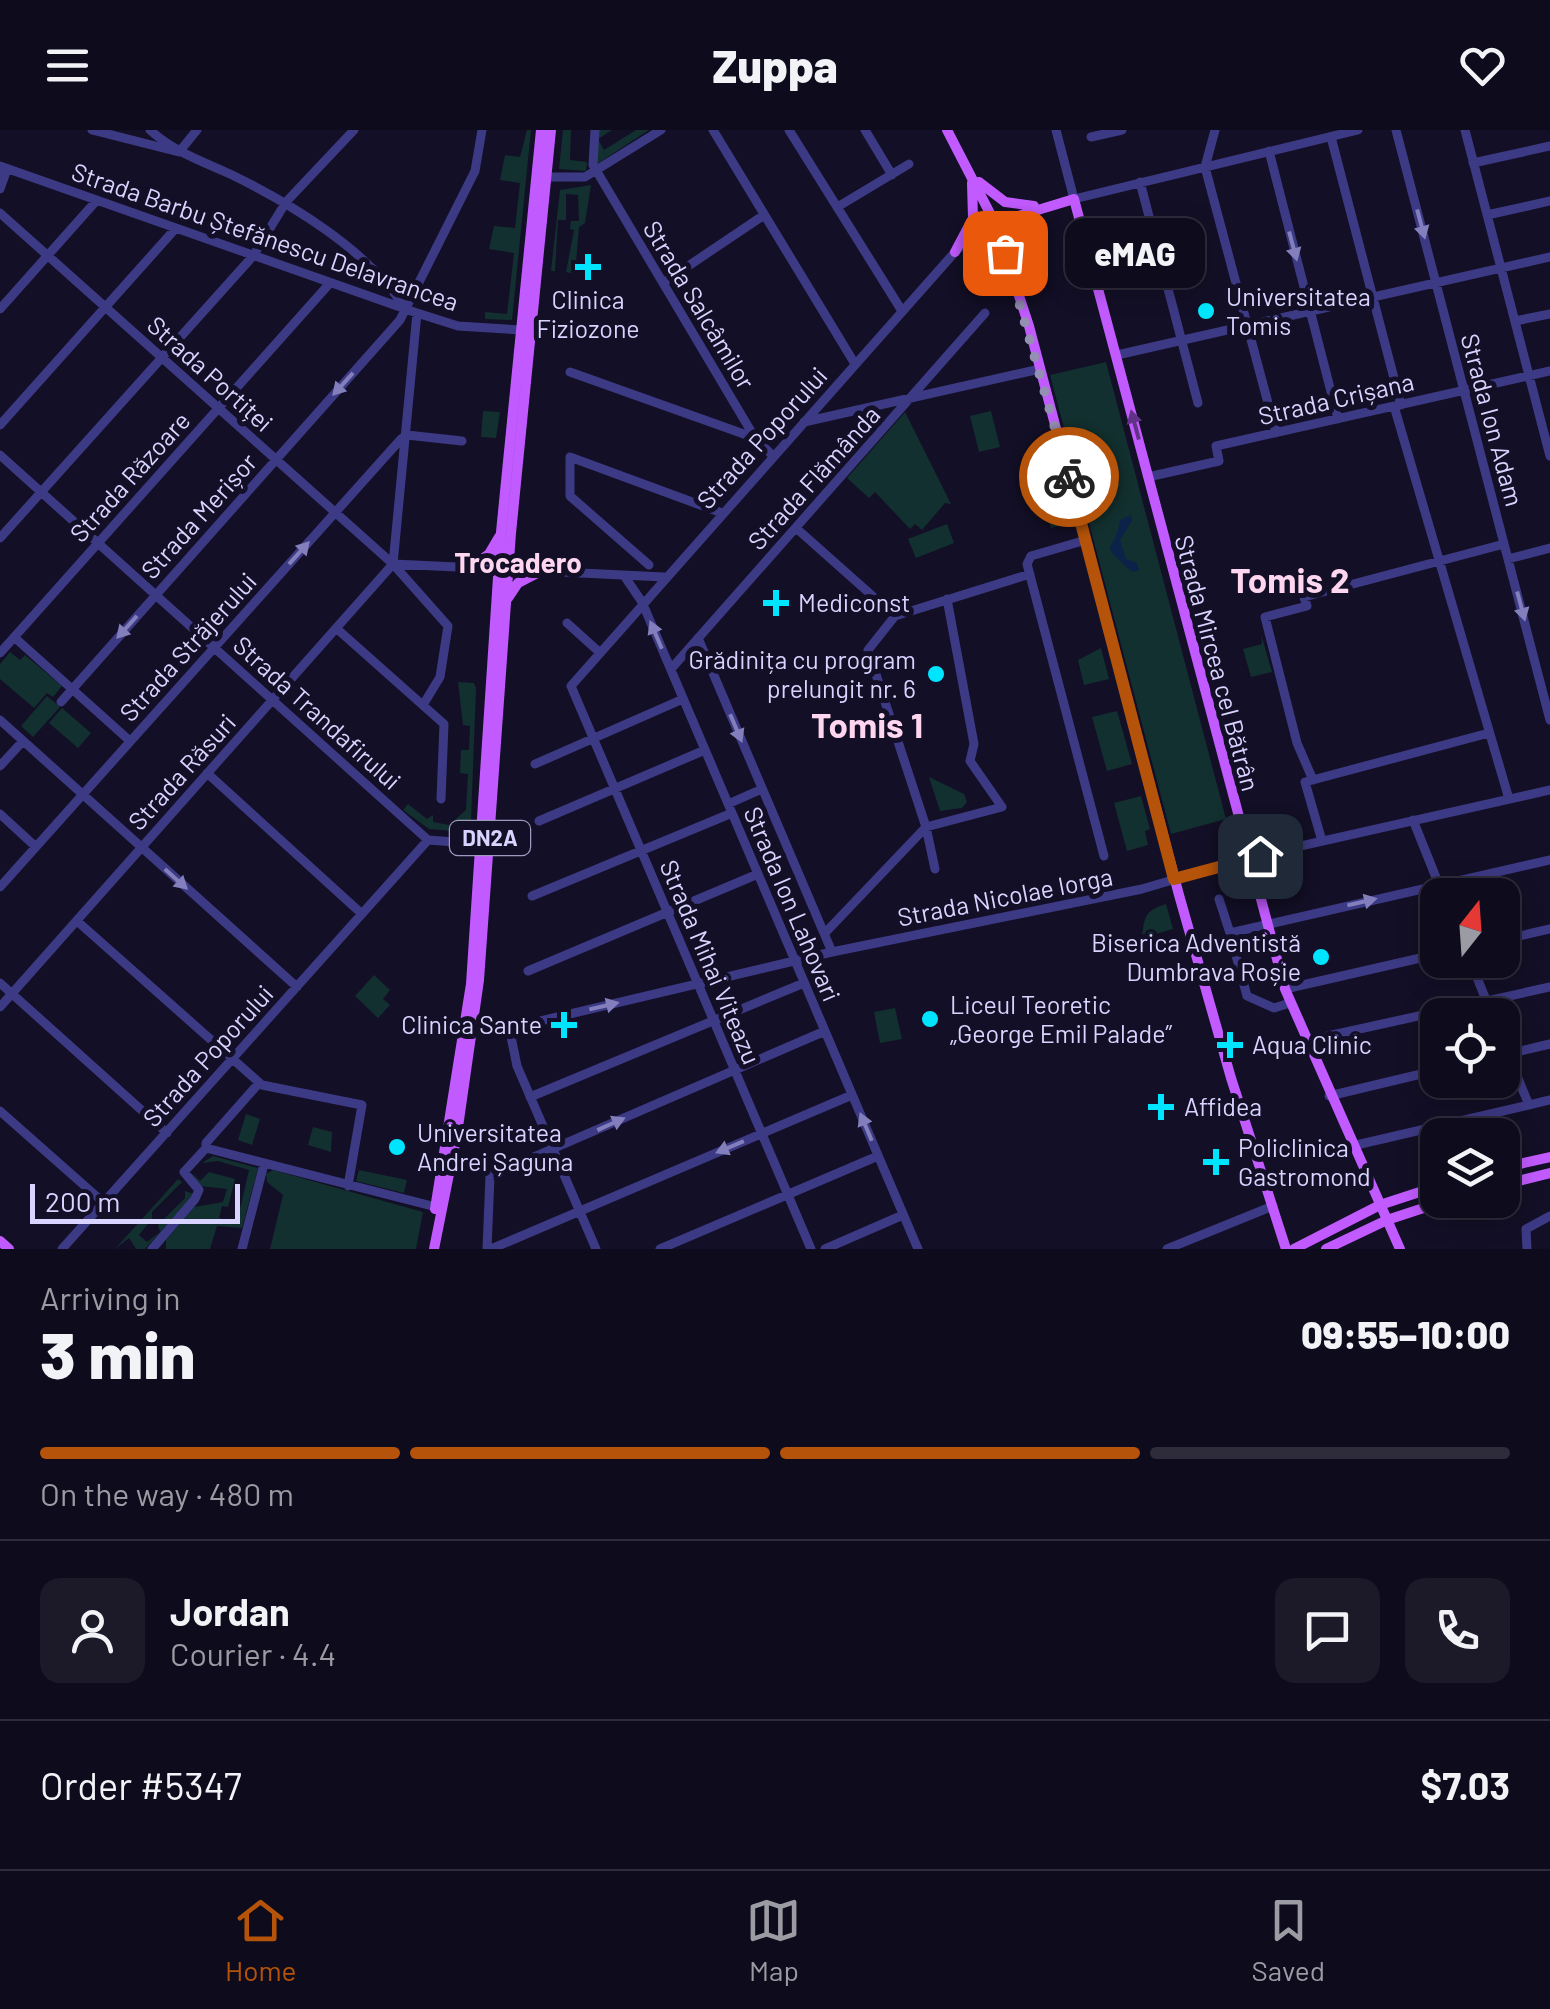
<!DOCTYPE html>
<html lang="en">
<head>
<meta charset="utf-8">
<style>
	:root { --surface:#0e0b1c; --page:#1c1929; --text:#f1f3f6; --muted:#9b9ba3; --line:#2e2b3b; --accent:#b45309 }
	body { margin:0; font-family:Barlow,sans-serif; background:var(--page); color:var(--text); height:100vh; display:flex; flex-direction:column; font-size:38px; white-space:nowrap }
	* { box-sizing:border-box; margin:0 }
	p { font-size:32px; color:var(--muted) }
	.icon { flex:none; width:55px; height:55px; fill:none; stroke:currentColor; stroke-width:2; stroke-linecap:round; stroke-linejoin:round }
	.map { position:relative; height:1119px; overflow:hidden }
	.details { display:flex; flex-direction:column; background:var(--surface); flex:1 }
	.details>* { flex:none }
	.needle { width:65px; rotate:17deg }
	.fabs { position:absolute; left:1420px; top:748px; display:grid; gap:20px }
	.fabs a { display:grid; place-items:center; width:100px; height:100px; border-radius:20px; background:var(--surface); box-shadow:0 5px 25px #0003,0 0 0 2px var(--line); font-size:50px }
	.scale { position:absolute; left:30px; bottom:25px; width:210px; box-sizing:border-box; padding-left:10px; border:5px solid #d9d4ff; border-top:0; font-size:28px; line-height:35px; white-space:nowrap; color:#d9d4ff; -webkit-text-stroke:8px #130f26; paint-order:stroke }
	.pin { position:absolute; display:grid; place-items:center; width:85px; height:85px; color:#fff; margin:-42px; border-radius:20px; box-shadow:0 5px 15px #0006 }
	.courier { position:absolute; display:grid; place-items:center; width:100px; height:100px; margin:-50px; border:8px solid #b45309; border-radius:50%; background:#fff; color:#222; box-shadow:0 2px 12px #0007 }
	.bubble { position:absolute; height:70px; border-radius:20px; background:var(--surface); box-shadow:0 5px 25px #0003,0 0 0 2px var(--line); font-size:32px; font-weight:800; line-height:70px; text-align:center }
	.overview em { font-style:normal; font-weight:800 }
	.overview div { display:flex; flex-direction:column-reverse }
	.overview { display:flex; align-items:center; justify-content:space-between; height:170px; padding:0 40px }
	h1 { font-size:65px; font-weight:800; line-height:75px }
	.bar { display:grid; grid-template-columns:repeat(4,1fr); gap:15px 10px; align-content:center; height:120px; padding:0 40px }
	.bar i { height:12px; border-radius:8px; background:var(--line) }
	.bar .active { background:var(--accent) }
	.bar p { grid-column:span 4 }
	.line { display:flex; align-items:center; gap:25px; padding:0 40px; border-top:2px solid var(--line) }
	.line div { flex:1 }
	.round { display:grid; place-items:center; flex:none; width:105px; height:105px; border-radius:20px; background:var(--page) }
	header { display:flex; justify-content:space-between; align-items:center; height:130px; padding:0 40px; background:var(--surface); font-size:45px; font-weight:800 }
	.dock { display:flex; justify-content:space-around; align-items:center; height:140px; border-top:2px solid var(--line); background:var(--surface); font-size:28px; color:var(--muted) }
	.dock a { display:grid; justify-items:center; gap:5px }
	.dock .active { color:var(--accent) }
	.map>svg:first-child { display:block }
</style>
</head>
<body>
<header><svg class="icon" aria-label="menu" viewBox="0 0 24 24"><path d="M4 6h16M4 12h16M4 18h16"/></svg>Zuppa<svg class="icon" aria-label="heart" viewBox="0 0 24 24"><path d="M12 20l-8-8c-3-5 5-10 8-4 3-6 11-1 8 4z"/></svg></header>
<div class="map">
<svg width="1550" height="1119" viewBox="0 0 1550 1119">
	<rect width="100%" height="100%" fill="#130f26"/>
	<path fill="#12302f" d="M527,0H531L512,190L485,189V182L507,184L514,123L489,119L494,96L515,98L520,53L500,50L505,25L520,27Z
		M563,0H571L570,30L587,32L586,41L559,39Z
		M597,0H612L598,9L604,20L636,0H649L597,34Z
		M591,55L585,93L579,97L575,144L566,142L574,100L570,99L571,91H579L578,65L566,64V90H558L555,141H551L560,60Z
		M1106,232L1226,689L1171,704L1050,245Z
		M483,281L500,282L496,308L481,307Z
		M991,281L1000,317L979,322L970,286Z
		M905,282L951,374L945,373L922,400L915,394L910,399L875,362L869,368L847,348Z
		M1058,359L1068,393L1051,398L1042,364Z
		M947,394L954,413L916,428L908,409Z
		M1261,504L1272,542L1251,547L1243,519L1262,514Z
		M1101,518L1109,549L1084,555L1078,530Z
		M10,522L20,530L25,525L62,556L53,567L47,563L34,578L0,549V534Z
		M458,552L474,553L476,558L471,691L463,702L429,699L403,680L408,674L427,689L433,685V692L449,695L466,680L468,644L460,643L461,620H469L470,596L463,595Z
		M47,566L60,577L33,607L21,596Z
		M62,578L91,603L78,618L49,593Z
		M1117,581L1132,634L1107,641L1092,587Z
		M929,647L964,664L967,672L962,678L940,681Z
		M1141,666L1150,699L1145,701L1148,715L1127,721L1114,673Z
		M1166,774L1173,799L1142,808C1144,788 1145,780 1166,774Z
		M374,845L390,860L383,869L390,875L378,888L355,866Z
		M895,878L902,909L880,913L874,882Z
		M246,984L260,989L252,1015L238,1010Z
		M313,997L332,1002L331,1022L308,1015Z
		M213,1026L258,1038L242,1098L217,1096L210,1119H166V1110L194,1077L223,1072L227,1059L200,1056L192,1043L200,1051L209,1042L235,1049L228,1077L222,1076L219,1088L237,1092L249,1040L218,1031L202,1033Z
		M273,1040L423,1082L416,1119H270L283,1065L267,1052L266,1044Z
		M359,1040L407,1050L404,1063L356,1051Z
		M178,1049L182,1052L152,1082V1089L139,1105L147,1112L160,1102L158,1095L185,1068V1061L194,1064L145,1119H136L129,1108L115,1119Z"/>
	<path fill="#0c2248" d="M1131,385L1132,391L1120,410L1126,429L1137,433L1139,440L1132,442C1096,408 1114,428 1120,390Z"/>
	<g fill="none" stroke-linecap="round" stroke-linejoin="round">
		<path stroke="#3d3a85" stroke-width="9" d="M92,0L179,22L197,0
			M150,0C174,22 202,31 230,44C290,73 370,121 405,179
			M595,0L593,35L755,308L773,326
			M713,0L855,234
			M789,0L902,181
			M865,0L892,45
			M1056,0L1074,69L1358,0
			M1215,0L1205,37L1276,303
			M1396,0L1550,590
			M1465,0L1550,326
			M1091,7L1122,0
			M1331,7L1401,275
			M1269,21L1338,289
			M1473,33L1550,16
			M0,36L417,183L458,196L521,200
			M546,47H585L661,0
			M1140,52L1198,273
			M0,59L5,45L0,36
			M839,76L909,34
			M0,83L393,434L448,496L440,547L423,575
			M1487,85L1550,71
			M663,153L764,85
			M0,179L97,70
			M1515,191L1550,184
			M1117,225L1550,127
			M570,242L755,308
			M1394,276L1509,669
			M804,292L1040,239
			M0,295L176,98
			M0,325L428,710
			M1148,347L1219,331L1216,316L1550,241
			M796,398L895,486
			M0,408L253,126L286,72L354,0
			M1086,410L1031,426L1027,434L1104,726
			M1508,429L1550,418
			M393,434L664,447
			M393,434L417,183
			M649,435L570,366V327L722,383
			M625,447L642,472L918,1119
			M567,493L598,521
			M336,498L444,594L441,669
			M14,507L130,611
			M698,508L832,822
			M0,523L330,153
			M671,539L985,183
			M61,572L400,190L475,41L482,0
			M0,590L297,857
			M535,634L683,569
			M0,636L23,611
			M207,643L362,784
			M1313,650L1297,613L1265,487L1307,476L1304,467L1504,414
			M728,674L762,659
			M0,684L36,717
			M1413,690L1443,765
			M539,691L705,620
			M926,697L1002,677L970,631L974,614L947,469
			M1322,711L1305,652L1489,603
			M935,739L926,697L868,520L895,486L1030,444
			M0,757L401,309L407,305L462,311
			M532,766L732,683
			M1219,769L1230,803
			M77,791L262,955L362,975L348,1056
			M825,803L926,697
			M1502,810L1550,799
			M1470,830L1492,885
			M528,841L758,744
			M0,853L167,1003
			M1285,859L1438,824
			M1290,873L1274,878L1247,866L1230,803L1550,730
			M0,877L393,434
			M470,893L519,896L832,822L1142,759L1247,728L1550,660
			M509,897L517,936L596,1119
			M1502,910L1529,975
			M1305,911L1550,857
			M1504,925L1550,914
			M1329,966L1438,940
			M530,967L804,853
			M0,981L104,1073
			M1352,1016L1550,970
			M206,1018V1013L259,953
			M62,1119L428,710L481,714
			M152,1119L195,1069L199,1060L184,1042L206,1018L436,1077
			M242,1119L264,1034
			M487,1119L490,1046L825,901
			M491,1119L852,965
			M660,1119L878,1026
			M811,1119L571,556L955,122L972,105L995,93
			M825,1119L903,1085
			M1167,1119L1273,1076
			M1527,1119L1526,1099L1550,1086"/>
		<path stroke="#c25bff" stroke-width="10" d="M947,0L995,93L1029,196L1179,765L1231,948L1286,1119
			M979,52L1005,72L1034,76
			M995,93L1074,69L1285,859L1400,1119
			M955,122L973,88L972,53
			M471,437L489,424L499,407
			M508,468L518,453L541,441
			M1502,1038L1550,1027
			M1502,1055L1550,1043
			M435,1079L471,854L501,402L541,0
			M0,1111L9,1119
			M434,1119L457,1004L479,850L511,403L551,0
			M1294,1119L1380,1075L1438,1056
			M1326,1119L1387,1090L1448,1070"/>
	</g>
	<defs><path id="oneway-solid" d="M-6-.8H1V-3.2L6.5 0L1 3.2V.8H-6Z" transform="scale(2.5)"/></defs>
	<g fill="#837fbc">
		<use href="#oneway-solid" transform="translate(1421 94) rotate(75)"/>
		<use href="#oneway-solid" transform="translate(1293 116) rotate(75)"/>
		<use href="#oneway-solid" transform="translate(343 254) rotate(132)"/>
		<use href="#oneway-solid" transform="translate(299 423) rotate(-48)"/>
		<use href="#oneway-solid" transform="translate(1521 476) rotate(75)"/>
		<use href="#oneway-solid" transform="translate(127 497) rotate(132)"/>
		<use href="#oneway-solid" transform="translate(656 505) rotate(-113)"/>
		<use href="#oneway-solid" transform="translate(736 598) rotate(67)"/>
		<use href="#oneway-solid" transform="translate(176 749) rotate(42)"/>
		<use href="#oneway-solid" transform="translate(1362 772) rotate(-13)"/>
		<use href="#oneway-solid" transform="translate(604 876) rotate(-13)"/>
		<use href="#oneway-solid" transform="translate(611 994) rotate(-24)"/>
		<use href="#oneway-solid" transform="translate(866 997) rotate(-113)"/>
		<use href="#oneway-solid" transform="translate(730 1017) rotate(157)"/>
	</g>
	<use fill="#623188" href="#oneway-solid" transform="translate(1135 295) rotate(-105)"/>
	<g fill="none" stroke-linecap="round" stroke-linejoin="round">
		<path stroke="#948fb3" stroke-width="10" stroke-dasharray="0 18" d="M1005,123L1069,347"/>
		<path stroke="#b45309" stroke-width="12" d="M1069,347L1174,749L1260,726"/>
	</g>
	<g fill="#00e5ff" stroke="#130f26" stroke-width="4">
		<path d="M583 122h10v10h10v10h-10v10h-10v-10h-10v-10h10z"/>
		<circle cx="1206" cy="181" r="10"/>
		<path d="M771 458h10v10h10v10h-10v10h-10v-10h-10v-10h10z"/>
		<circle cx="936" cy="544" r="10"/>
		<circle cx="1321" cy="827" r="10"/>
		<circle cx="930" cy="889" r="10"/>
		<path d="M559 880h10v10h10v10h-10v10h-10v-10h-10v-10h10z"/>
		<path d="M1225 900h10v10h10v10h-10v10h-10v-10h-10v-10h10z"/>
		<path d="M1156 962h10v10h10v10h-10v10h-10v-10h-10v-10h10z"/>
		<circle cx="397" cy="1017" r="10"/>
		<path d="M1211 1017h10v10h10v10h-10v10h-10v-10h-10v-10h10z"/>
	</g>
	<g text-anchor="middle" stroke-width="10" stroke-linejoin="round" paint-order="stroke">
		<rect fill="#130f26" stroke="#9e99be" stroke-width="2.5" x="450" y="691" width="80" height="34" rx="8"/>
		<g font-size="22" font-weight="bold" fill="#d9d4ff">
			<text x="490" y="716">DN2A</text>
		</g>
		<g font-size="25" fill="#d9d4ff" stroke="#130f26">
			<text transform="translate(265 107) rotate(19)" y="9">Strada Barbu Ștefănescu Delavrancea</text>
			<text transform="translate(699 175) rotate(59)" y="9">Strada Salcâmilor</text>
			<text transform="translate(210 244) rotate(42)" y="9">Strada Portiței</text>
			<text transform="translate(1336 269) rotate(-13)" y="9">Strada Crișana</text>
			<text transform="translate(1492 290) rotate(75)" y="9">Strada Ion Adam</text>
			<text transform="translate(762 308) rotate(-48)" y="9">Strada Poporului</text>
			<text transform="translate(130 347) rotate(-48)" y="9">Strada Răzoare</text>
			<text transform="translate(814 348) rotate(-48)" y="9">Strada Flămânda</text>
			<text transform="translate(199 386) rotate(-48)" y="9">Strada Merișor</text>
			<text transform="translate(188 517) rotate(-48)" y="9">Strada Străjerului</text>
			<text transform="translate(1217 533) rotate(75)" y="9">Strada Mircea cel Bătrân</text>
			<text transform="translate(317 583) rotate(42)" y="9">Strada Trandafirului</text>
			<text transform="translate(182 642) rotate(-48)" y="9">Strada Răsuri</text>
			<text transform="translate(1005 767) rotate(-11)" y="9">Strada Nicolae Iorga</text>
			<text transform="translate(792 774) rotate(67)" y="9">Strada Ion Lahovari</text>
			<text transform="translate(710 832) rotate(67)" y="9">Strada Mihai Viteazu</text>
			<text transform="translate(208 926) rotate(-48)" y="9">Strada Poporului</text>
		</g>
		<g font-size="25" fill="#d9d4ff" stroke="#130f26" text-anchor="start">
			<text x="1226" y="176">Universitatea<tspan x="1226" dy="29">Tomis</tspan></text>
			<text x="588" y="179" text-anchor="middle">Clinica<tspan x="588" dy="29">Fiziozone</tspan></text>
			<text x="798" y="482">Mediconst</text>
			<text x="916" y="539" text-anchor="end">Grădinița cu program<tspan x="916" dy="29">prelungit nr. 6</tspan></text>
			<text x="1301" y="822" text-anchor="end">Biserica Adventistă<tspan x="1301" dy="29">Dumbrava Roșie</tspan></text>
			<text x="950" y="884">Liceul Teoretic<tspan x="950" dy="29">„George Emil Palade”</tspan></text>
			<text x="542" y="904" text-anchor="end">Clinica Sante</text>
			<text x="1252" y="924">Aqua Clinic</text>
			<text x="1184" y="986">Affidea</text>
			<text x="417" y="1012">Universitatea<tspan x="417" dy="29">Andrei Șaguna</tspan></text>
			<text x="1238" y="1027">Policlinica<tspan x="1238" dy="29">Gastromond</tspan></text>
		</g>
		<g font-size="28" font-weight="bold" fill="#ffd6f0" stroke="#130f26">
			<text x="518" y="443">Trocadero</text>
		</g>
		<g font-size="35" font-weight="bold" fill="#ffd6f0" stroke="#130f26">
			<text x="1290" y="463">Tomis 2</text>
			<text x="867" y="608">Tomis 1</text>
		</g>
	</g>
</svg>
<div class="fabs">
<a><svg class="needle" viewBox="-14 -14 28 28"><path d="M0-13l5 13h-10z" fill="#e53935"/><path d="M0 13l5-13h-10z" fill="#9b9ba3"/></svg></a>
<a><svg class="icon" aria-label="locate" viewBox="0 0 24 24"><circle cx="12" cy="12" r="6"/><path d="M12 2v4M12 18v4M2 12h4M18 12h4"/></svg></a>
<a><svg class="icon" aria-label="layers" viewBox="0 0 24 24"><path d="M12 4l9 5-9 5-9-5zM3 14l9 5 9-5"/></svg></a>
</div>
<div class="scale">200 m</div>
<div class="pin" style="left:1005px;top:123px;background:#ea580c"><svg class="icon" aria-label="bag" viewBox="0 0 24 24"><path d="M5 8h14l-1 12H6zM9 8a3 3 0 0 1 6 0"/></svg></div>
<div class="pin" style="left:1260px;top:726px;background:#1f2937"><svg class="icon" aria-label="home" viewBox="0 0 24 24"><path d="M3 11l9-7 9 7M6 9v11h12V9"/></svg></div>
<div class="courier" style="left:1069px;top:347px"><svg class="icon" aria-label="bike" viewBox="0 0 24 24"><circle cx="6" cy="16" r="4"/><circle cx="18" cy="16" r="4"/><path d="M6 16l4-8h5l3 8M10 8l3 8H6M13 5h3"/></svg></div>
<div class="bubble" style="left:1065px;top:88px;width:140px">eMAG</div>
</div>
<section class="details">
<div class="overview"><div><h1>3 min</h1><p>Arriving in</p></div><em>09:55–10:00</em></div>
<div class="bar"><i class="active"></i><i class="active"></i><i class="active"></i><i></i><p>On the way · 480 m</p></div>
<div class="line" style="height:180px"><a class="round"><svg class="icon" aria-label="person" viewBox="0 0 24 24"><circle cx="12" cy="8" r="4"/><path d="M4 21q1-7 8-7t8 7"/></svg></a><div><b>Jordan</b><p>Courier · 4.4</p></div><a class="round"><svg class="icon" aria-label="chat" viewBox="0 0 24 24"><path d="M4 5h16v11H9l-5 4z"/></svg></a><a class="round"><svg class="icon" aria-label="phone" viewBox="0 0 24 24"><path d="M5 4h4l2 5-3 2q2 4 5 5l2-3 5 2v4C11 20 4 13 5 4z"/></svg></a></div>
<div class="line" style="height:130px"><div>Order #5347</div><b>$7.03</b></div>
</section>
<nav class="dock">
<a class="active"><svg class="icon" aria-label="home" viewBox="0 0 24 24"><path d="M3 11l9-7 9 7M6 9v11h12V9"/></svg>Home</a>
<a><svg class="icon" aria-label="map" viewBox="0 0 24 24"><path d="M3 6l6-2 6 2 6-2v14l-6 2-6-2-6 2zM9 4v14M15 6v14"/></svg>Map</a>
<a><svg class="icon" aria-label="saved" viewBox="0 0 24 24"><path d="M7 4h10v16l-5-4-5 4z"/></svg>Saved</a>
</nav>
</body>
</html>
